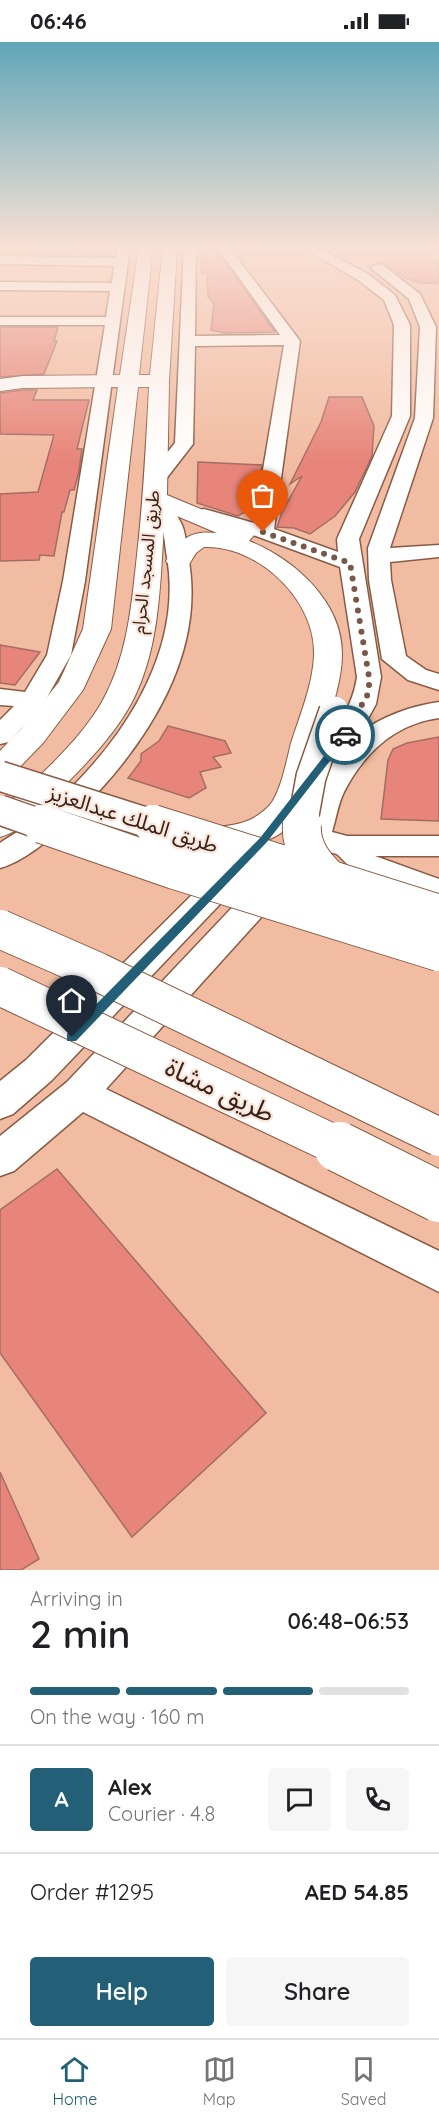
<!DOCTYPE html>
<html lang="en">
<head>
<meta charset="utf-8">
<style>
	:root { --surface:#fff; --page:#f6f6f6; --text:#202124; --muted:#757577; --line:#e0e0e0; --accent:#236077 }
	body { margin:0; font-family:Quicksand,"Noto Sans Arabic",sans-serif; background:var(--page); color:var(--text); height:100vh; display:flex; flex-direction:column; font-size:22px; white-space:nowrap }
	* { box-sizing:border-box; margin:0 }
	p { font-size:20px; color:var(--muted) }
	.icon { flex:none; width:33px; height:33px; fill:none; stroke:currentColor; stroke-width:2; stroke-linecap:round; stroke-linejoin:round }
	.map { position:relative; height:1528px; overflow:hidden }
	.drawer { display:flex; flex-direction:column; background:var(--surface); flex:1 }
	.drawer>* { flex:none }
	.pin { position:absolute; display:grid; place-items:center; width:51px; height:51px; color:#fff; margin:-62px -26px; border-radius:50% 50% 50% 0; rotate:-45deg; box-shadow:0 0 6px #0007 }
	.pin .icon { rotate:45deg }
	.courier { position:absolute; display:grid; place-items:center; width:60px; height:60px; margin:-30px; border:4px solid #236077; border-radius:50%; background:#fff; color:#222; box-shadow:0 2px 8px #0007 }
	.overview em { font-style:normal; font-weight:600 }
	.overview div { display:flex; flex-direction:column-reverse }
	.overview { display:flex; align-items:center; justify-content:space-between; height:102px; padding:0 30px }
	h1 { font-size:39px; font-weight:600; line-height:45px }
	.bar { display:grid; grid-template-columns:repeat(4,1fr); gap:9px 6px; align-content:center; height:72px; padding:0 30px }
	.bar i { height:8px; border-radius:4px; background:var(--line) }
	.bar .current { background:var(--accent) }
	.bar p { grid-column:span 4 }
	.line { display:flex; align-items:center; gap:15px; padding:0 30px; border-top:2px solid var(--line) }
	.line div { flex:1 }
	.round { display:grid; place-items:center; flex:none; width:63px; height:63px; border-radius:6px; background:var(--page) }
	.button { display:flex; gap:12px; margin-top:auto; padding:12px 30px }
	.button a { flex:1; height:69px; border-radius:6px; background:var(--accent); color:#fff; font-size:24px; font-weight:600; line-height:69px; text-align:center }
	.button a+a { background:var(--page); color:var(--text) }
	.status { display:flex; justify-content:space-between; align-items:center; height:42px; padding:0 30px; background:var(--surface); direction:ltr }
	.status svg { height:16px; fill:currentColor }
	.dock { display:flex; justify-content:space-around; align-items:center; height:84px; border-top:2px solid var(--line); background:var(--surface); font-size:16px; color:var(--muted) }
	.dock a { display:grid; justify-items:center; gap:3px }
	.dock .current { color:var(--accent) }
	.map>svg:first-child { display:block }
</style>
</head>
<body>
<div class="status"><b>06:46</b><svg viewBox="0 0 49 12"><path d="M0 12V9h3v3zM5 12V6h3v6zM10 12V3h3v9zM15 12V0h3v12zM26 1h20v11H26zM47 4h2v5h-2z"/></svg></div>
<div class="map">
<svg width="439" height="1528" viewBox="0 0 439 1528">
	<rect width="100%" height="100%" fill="#f2bca2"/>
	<path fill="#e8857a" stroke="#a36c65" stroke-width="1.5" d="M202,209H217L275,290L225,291L211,288L214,261L208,255L207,231H201Z
		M380,220H439V241H420L408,237Z
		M0,285H58L54,299H57L44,332L0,335Z
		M23,348H37L33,358H89L77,407H82L79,429L74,448H70L64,470H62L54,514L40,513L39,518L0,519V452L38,450L54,393L0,392V351Z
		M329,355H362L374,384L372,414L355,450L335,474L310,492L294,486L277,485L282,470L302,434L290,442L321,380Z
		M198,420L262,423L255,464L238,474L197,461Z
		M0,603L40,610L15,643L0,641Z
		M168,684L225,699L231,711L213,715L221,725L200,730L206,746L189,756L128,736L141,719V712L159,699Z
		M439,695V779L381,777L388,718L393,707L407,701Z
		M57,1127L266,1371L132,1495L0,1311V1168Z
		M0,1430L39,1517L21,1528H0Z"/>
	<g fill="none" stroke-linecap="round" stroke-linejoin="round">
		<defs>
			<path id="minor" d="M118,205H130L85,539L71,613L42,664L9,700L0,702V678L14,664L0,663V647L25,650L47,613L63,539L105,283H0V275H106L110,249L0,248V240L112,241L114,224L0,222V214L116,216Z
				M184,205H196L195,294L280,293L217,205H229L300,299L274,487L338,510L337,497L392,374L394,283L384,258L358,238L302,205H317L368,232L395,253L410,283V374L359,497L381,635L376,662L360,691C383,674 411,664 439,660V676C395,682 364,711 344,750C338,762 336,777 332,790L347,794H439V814H375L439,837V859L356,831L337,812L321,808C311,820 306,825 289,820L285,813L302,792L316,750L323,739L314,742L304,739L300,733C322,700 351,677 357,635L340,525L256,494L197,477L194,473L197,469L204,467L254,481L284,303L195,304L193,402L162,442H148L145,438L175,401Z
				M378,222L383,223L420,252L436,285L433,376L390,506L439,503V515L390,520L391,538L406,614L426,628L439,632V648L408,638L382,617L369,538L368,506L415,376L420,285L409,257L371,226Z
				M155,450L162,452C169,461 177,472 182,483C186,492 186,504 188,514C207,611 147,702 81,768C61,788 27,819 0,826V801C15,791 31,782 45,770C117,708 184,614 167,515C165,505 165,493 161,483C158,474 150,465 145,456L148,452Z
				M233,819L244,823L248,830L244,837L52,1038L13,1072L0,1077V1039L26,1018L222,823Z
				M273,831L284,834L288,842L284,850L106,1047L439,1209V1250L83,1070L14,1129L0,1134V1094L67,1040L262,834Z"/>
			<path id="major" d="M139,205H153L139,333H150L163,205H177L169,339L167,453L251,488L254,493L249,499C294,517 343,560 342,613C342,638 332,664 326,689C319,713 315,741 305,764C288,802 228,815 192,805L187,797L192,789C222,781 243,789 268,765C280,754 287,717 291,701C300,673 313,642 314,613C316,558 258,503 204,505L196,511L188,524L179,527L170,524L166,519C180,497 190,488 217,491L165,469C160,532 162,603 132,660C115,692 88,720 63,745C45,764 26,788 0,795V767C34,742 83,695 103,658C126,616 131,569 136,522C143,463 146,404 149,345H138L111,587L83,648L43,701L11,734L0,737V709L21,687L59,640L83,587L118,345L23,346L0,349V337L23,334L120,333Z"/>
		</defs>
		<use href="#minor" stroke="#8a5b44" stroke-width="3"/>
		<use href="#major" stroke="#8a5b44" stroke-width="2"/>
		<use href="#minor" fill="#fff" fill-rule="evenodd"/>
		<use href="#major" fill="#fff" fill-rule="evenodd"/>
		<defs>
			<path id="major-bridge-far2" d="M0,734L158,784
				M0,768L46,784
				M302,784L311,735L334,669"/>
			<path id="major-bridge-far1" d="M42,782L175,828L439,910
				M153,782L439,872
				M302,782C300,806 314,823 330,838
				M0,887L98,930L439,1095
				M0,944L342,1106"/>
			<path id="major-bridge" d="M339,1105L439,1155"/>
		</defs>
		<use href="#major-bridge-far2" stroke="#8a5b44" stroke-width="32" stroke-linecap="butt"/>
		<use href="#major-bridge-far1" stroke="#8a5b44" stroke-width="40" stroke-linecap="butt"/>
		<use href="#major-bridge" stroke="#8a5b44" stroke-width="52" stroke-linecap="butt"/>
		<use href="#major-bridge-far2" stroke="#fff" stroke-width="29"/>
		<use href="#major-bridge-far1" stroke="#fff" stroke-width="38"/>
		<use href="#major-bridge" stroke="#fff" stroke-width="50"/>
	</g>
	<linearGradient id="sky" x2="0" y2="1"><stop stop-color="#60a6b8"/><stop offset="0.49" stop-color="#f9e1d5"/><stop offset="1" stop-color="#f9e1d5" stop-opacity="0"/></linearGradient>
	<rect width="439" height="419" fill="url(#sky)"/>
	<path fill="#236077" d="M342,691L350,693L267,800L76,999H67V992L260,796Z"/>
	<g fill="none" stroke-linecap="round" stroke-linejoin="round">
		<path stroke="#785848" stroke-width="6" stroke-dasharray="0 10.8" d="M263,490L350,521L369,635V650L345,693"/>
	</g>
	<g text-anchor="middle" stroke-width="4.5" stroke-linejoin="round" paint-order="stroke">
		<g font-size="18" fill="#362218" stroke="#fce5db">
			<text transform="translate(146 520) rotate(-84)" y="6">طريق المسجد الحرام</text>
		</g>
		<g font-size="21" fill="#362218" stroke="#fce5db">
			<text transform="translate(133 777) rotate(18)" y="7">طريق الملك عبدالعزيز</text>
		</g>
		<g font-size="26" fill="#362218" stroke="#fce5db">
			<text transform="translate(220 1048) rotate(25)" y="9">طريق مشاة</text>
		</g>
	</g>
</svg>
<div class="pin" style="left:263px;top:490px;background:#ea580c"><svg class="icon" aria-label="bag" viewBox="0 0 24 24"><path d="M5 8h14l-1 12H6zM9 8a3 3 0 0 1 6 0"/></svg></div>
<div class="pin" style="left:72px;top:995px;background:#1f2937"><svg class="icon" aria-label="home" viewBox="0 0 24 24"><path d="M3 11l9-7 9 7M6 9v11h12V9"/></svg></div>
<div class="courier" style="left:345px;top:693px"><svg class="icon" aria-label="car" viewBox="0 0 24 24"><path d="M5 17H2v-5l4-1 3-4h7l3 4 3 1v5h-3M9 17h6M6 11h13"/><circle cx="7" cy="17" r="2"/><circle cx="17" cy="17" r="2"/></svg></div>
</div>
<section class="drawer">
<div class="overview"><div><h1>2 min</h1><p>Arriving in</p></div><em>06:48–06:53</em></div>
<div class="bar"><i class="current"></i><i class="current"></i><i class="current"></i><i></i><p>On the way · 160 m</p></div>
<div class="line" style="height:108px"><b class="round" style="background:var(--accent);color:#fff">A</b><div><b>Alex</b><p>Courier · 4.8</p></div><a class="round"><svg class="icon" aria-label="chat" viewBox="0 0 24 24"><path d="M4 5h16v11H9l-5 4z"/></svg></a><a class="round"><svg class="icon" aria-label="phone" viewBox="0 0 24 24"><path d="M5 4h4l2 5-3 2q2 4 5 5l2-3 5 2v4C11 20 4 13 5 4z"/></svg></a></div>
<div class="line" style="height:78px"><div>Order #1295</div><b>AED 54.85</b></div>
<div class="button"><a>Help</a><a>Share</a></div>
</section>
<nav class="dock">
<a class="current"><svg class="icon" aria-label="home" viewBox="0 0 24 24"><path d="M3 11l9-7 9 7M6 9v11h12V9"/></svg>Home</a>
<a><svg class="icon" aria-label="map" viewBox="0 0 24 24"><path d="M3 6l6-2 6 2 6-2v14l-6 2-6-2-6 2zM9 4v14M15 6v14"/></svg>Map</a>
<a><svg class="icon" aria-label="saved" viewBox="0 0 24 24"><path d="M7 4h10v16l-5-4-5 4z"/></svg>Saved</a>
</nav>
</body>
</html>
